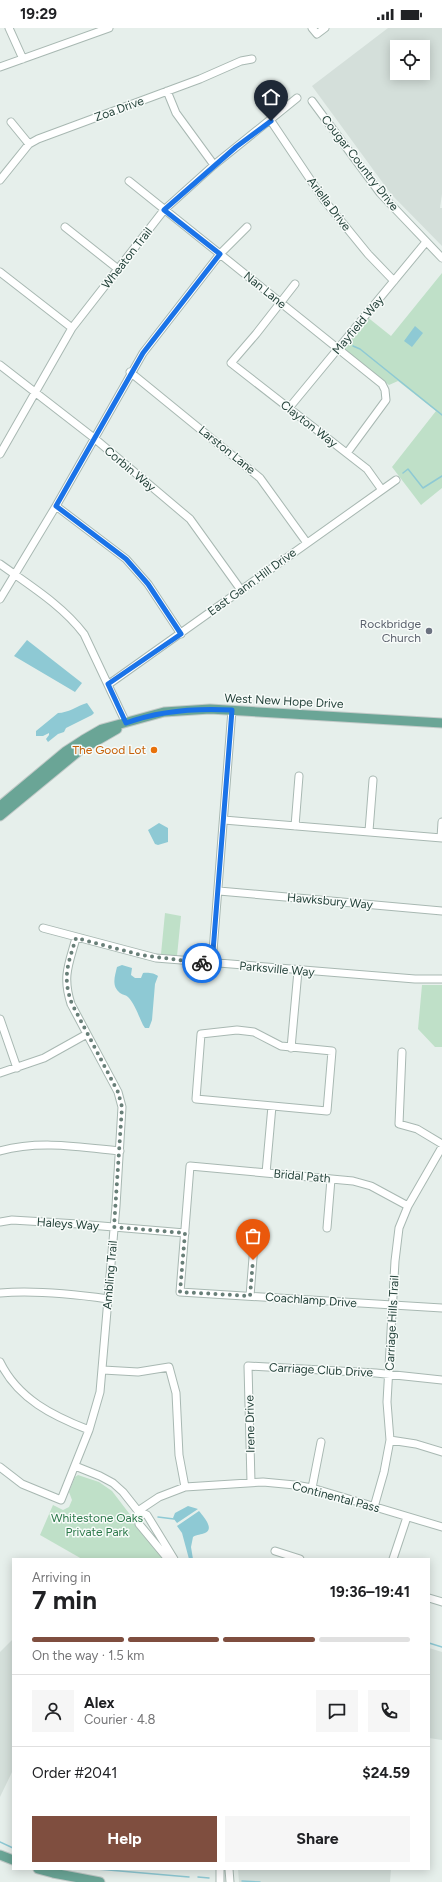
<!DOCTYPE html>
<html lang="en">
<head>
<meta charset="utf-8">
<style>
	:root { --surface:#fff; --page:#f6f6f6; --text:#202124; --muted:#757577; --line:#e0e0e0; --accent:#7f4e3f }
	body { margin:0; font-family:Figtree,sans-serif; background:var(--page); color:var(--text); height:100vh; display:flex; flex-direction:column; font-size:15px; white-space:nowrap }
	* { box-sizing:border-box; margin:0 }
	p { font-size:13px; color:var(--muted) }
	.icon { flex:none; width:22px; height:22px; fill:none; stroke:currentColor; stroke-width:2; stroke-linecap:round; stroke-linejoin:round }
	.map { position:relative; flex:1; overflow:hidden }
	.sheet { position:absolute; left:12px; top:1530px; width:418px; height:312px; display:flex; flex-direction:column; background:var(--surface); border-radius:0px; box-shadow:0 2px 10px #0003 }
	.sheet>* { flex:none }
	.fabs { position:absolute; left:390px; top:12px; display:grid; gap:8px }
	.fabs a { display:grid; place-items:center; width:40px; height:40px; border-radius:0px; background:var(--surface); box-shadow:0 2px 10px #0003; font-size:20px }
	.pin { position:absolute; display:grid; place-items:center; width:34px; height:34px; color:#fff; margin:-41px -17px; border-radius:50% 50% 50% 0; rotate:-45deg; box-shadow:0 0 4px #0007 }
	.pin .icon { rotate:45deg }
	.courier { position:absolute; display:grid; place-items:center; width:40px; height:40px; margin:-20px; border:3px solid #1a73e8; border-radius:50%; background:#fff; color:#222; box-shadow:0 1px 5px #0007 }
	.summary em { font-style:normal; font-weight:700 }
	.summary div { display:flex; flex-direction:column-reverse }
	.summary { display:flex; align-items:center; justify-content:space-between; height:68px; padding:0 20px }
	h1 { font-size:26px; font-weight:700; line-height:30px }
	.bar { display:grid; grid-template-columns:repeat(4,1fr); gap:6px 4px; align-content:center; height:48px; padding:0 20px }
	.bar i { height:5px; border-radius:3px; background:var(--line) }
	.bar .active { background:var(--accent) }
	.bar p { grid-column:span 4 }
	.line { display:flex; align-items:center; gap:10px; padding:0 20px; border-top:1px solid var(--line) }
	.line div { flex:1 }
	.round { display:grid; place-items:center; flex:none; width:42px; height:42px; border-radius:0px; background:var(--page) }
	.primary-button { display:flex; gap:8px; margin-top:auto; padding:8px 20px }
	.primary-button a { flex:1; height:46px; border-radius:0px; background:var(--accent); color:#fff; font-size:16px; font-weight:700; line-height:46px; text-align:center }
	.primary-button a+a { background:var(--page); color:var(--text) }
	.status { display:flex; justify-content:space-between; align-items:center; height:28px; padding:0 20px; background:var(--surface); direction:ltr }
	.status svg { height:11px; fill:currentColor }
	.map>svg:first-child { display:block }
</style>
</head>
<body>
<div class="status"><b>19:29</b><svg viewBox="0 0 49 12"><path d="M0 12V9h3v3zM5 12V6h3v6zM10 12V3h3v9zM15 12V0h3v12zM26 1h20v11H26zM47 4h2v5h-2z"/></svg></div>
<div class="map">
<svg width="442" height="1854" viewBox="0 0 442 1854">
	<rect width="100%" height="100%" fill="#e6efeb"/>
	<path fill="#d4dfda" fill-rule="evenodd" d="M388,0H442V166L440,180H442V218L391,166L312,58ZM397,19H423V45H397Z
		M12,1612L13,1742L0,1769V1624Z
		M429,1620L442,1624V1712L429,1710Z
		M238,1841H391L390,1854H239Z"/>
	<path fill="#bfe0c8" d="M442,245V460L421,477L392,439L436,383L398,353L389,357L344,322L343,319L366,288L391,308Z
		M165,885L181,888L177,928L161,926Z
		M422,957H442V1019H435L418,1001Z
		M78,1447L99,1454L112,1463L164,1531H82L40,1507L53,1477L63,1482L69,1479L72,1472L69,1464L75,1449Z"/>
	<path fill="#8ec9d4" d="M415,298L423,305L412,319L404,313Z
		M27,612L82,655L75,664L14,628Z
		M87,675L94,685L92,687L66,700L64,704L58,706L48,714L46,711L49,707V705L43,708H36V703L58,685C68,685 77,678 87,675Z
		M159,795L168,800V814L158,817L155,816L148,802Z
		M122,937L132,940L131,947L135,950H141L143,945C147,944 155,945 158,948L155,956L152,992L149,1000H145L143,997C139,989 135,976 128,969C126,967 123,967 120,965C111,958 115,948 117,939Z
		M188,1478L198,1481L177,1495L173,1490L175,1485Z
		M199,1483C203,1488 215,1501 205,1505C201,1507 197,1506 193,1509L191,1519L193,1531H189L182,1505L177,1498Z"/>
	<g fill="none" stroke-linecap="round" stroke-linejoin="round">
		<path stroke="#8ec9d4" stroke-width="1.5" d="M353,318L360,321L442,387
			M403,445L408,441L423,460L442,448
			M158,1489L174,1491
			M429,1615L442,1619
			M0,1814L13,1820
			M97,1841L189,1849
			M198,1849L209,1850
			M242,1853L260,1854"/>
		<defs>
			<path id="minor" d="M9,0L23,31
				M312,0L317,6L325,0
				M0,39L109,0
				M167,63L176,85L214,137
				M312,73L380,165L442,230
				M271,93L324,172L368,226L394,253
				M11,94L29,116
				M0,152L29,116L38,111L200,51L241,33L252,31
				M129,153L382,356L385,362L386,372L347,425
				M65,199L118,241
				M0,244L72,300
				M295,256L256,306L231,335L367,441L382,462
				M0,337L94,410L190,491L241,562
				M130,344L260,450L307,515
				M289,380L426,214
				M0,426L72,300L164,182L214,137L297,70
				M56,478L126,531L148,556L181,606
				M0,536C29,557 62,577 84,606L126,695
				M0,571L56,478L143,325L220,226L247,199
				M109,656L396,452
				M224,792L442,810
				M295,798L299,748
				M369,803L373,752
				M441,810L442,794
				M219,863L442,883
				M43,900L156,930L415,951H442
				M212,936L232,682
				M0,991L17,1040
				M237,1002L254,1004L281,1018L332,1023L327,1083L196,1071L201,1006Z
				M291,1020L298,943
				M402,1024L399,1096L417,1101L442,1116
				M0,1045L44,1030L87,1006
				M0,1123C39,1112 80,1119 120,1123
				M266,1145L272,1078
				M408,1178L371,1158L353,1153L190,1138L180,1264L442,1280
				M0,1194L12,1192L78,1196L185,1205
				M327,1200L331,1151
				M0,1265C36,1262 73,1266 108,1271
				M250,1268L254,1217
				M0,1334C18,1371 53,1388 89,1402
				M103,1342L138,1344L169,1339L176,1365L179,1427L185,1459
				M390,1412L416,1416L442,1424
				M75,1438L100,1448L113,1455L123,1464L138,1483L147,1487L174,1531
				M0,1439L22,1456L61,1472L89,1402L100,1364L116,1178L122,1079L118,1064L71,976C62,948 69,936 76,910
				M251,1454L248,1338L376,1345L442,1352
				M312,1460L321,1414
				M374,1479L384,1444L390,1412L387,1374L395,1233L399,1200L408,1178L442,1119
				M138,1483L159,1469L185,1459L263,1454L295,1457L312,1460L442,1499
				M138,1483L139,1496L168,1531
				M275,1523L300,1531
				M393,1531L407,1489
				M429,1570L442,1574
				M220,1841V1854
				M229,1841L230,1854"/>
			<path id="major" d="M0,778L66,723L83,712L102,701L164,684L210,681L442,695
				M0,788L79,723L117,701
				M0,1827L13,1832
				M38,1841L53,1845L100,1854"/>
		</defs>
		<use href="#minor" stroke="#a8b8b2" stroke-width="9"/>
		<use href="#major" stroke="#c2cac8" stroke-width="11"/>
		<use href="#minor" stroke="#fff" stroke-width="7"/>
		<use href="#major" stroke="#6aa596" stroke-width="9"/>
	</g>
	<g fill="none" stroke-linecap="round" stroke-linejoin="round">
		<path stroke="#687f78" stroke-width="4" stroke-dasharray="0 7.2" d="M202,935L141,927L76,910C68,936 62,949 72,976L118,1064L122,1079L114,1199L185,1205L180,1264L250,1268L253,1232"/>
		<path stroke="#1a73e8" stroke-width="5" d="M202,935L212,936L232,682C196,680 161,682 126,695L108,656L181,606L148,556L126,531L56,478L143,325L220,226L164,182L236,119L271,93"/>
	</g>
	<circle fill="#6b7280" stroke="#f7fbf9" stroke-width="1.5" cx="429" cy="603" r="4"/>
	<circle fill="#e8710a" stroke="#f7fbf9" stroke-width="1.5" cx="154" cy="722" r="4"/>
	<g text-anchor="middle" stroke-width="3" stroke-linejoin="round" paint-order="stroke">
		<g font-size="12" fill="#24423a" stroke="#f7fbf9">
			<text transform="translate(119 81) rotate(-20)" y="4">Zoa Drive</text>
			<text transform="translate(360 135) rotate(52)" y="4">Cougar Country Drive</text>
			<text transform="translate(329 176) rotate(53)" y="4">Ariella Drive</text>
			<text transform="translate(127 230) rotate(-52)" y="4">Wheaton Trail</text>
			<text transform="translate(265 262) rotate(39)" y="4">Nan Lane</text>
			<text transform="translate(358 297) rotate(-50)" y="4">Mayfield Way</text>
			<text transform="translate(309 396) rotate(38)" y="4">Clayton Way</text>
			<text transform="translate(227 422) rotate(39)" y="4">Larston Lane</text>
			<text transform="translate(130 441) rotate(40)" y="4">Corbin Way</text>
			<text transform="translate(252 554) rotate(-36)" y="4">East Gann Hill Drive</text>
			<text transform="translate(284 673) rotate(3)" y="4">West New Hope Drive</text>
			<text transform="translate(330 873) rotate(5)" y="4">Hawksbury Way</text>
			<text transform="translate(277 941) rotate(5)" y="4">Parksville Way</text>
			<text transform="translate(302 1148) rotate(5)" y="4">Bridal Path</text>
			<text transform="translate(68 1196) rotate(4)" y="4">Haleys Way</text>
			<text transform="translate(110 1247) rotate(-85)" y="4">Ambling Trail</text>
			<text transform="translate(311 1272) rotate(4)" y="4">Coachlamp Drive</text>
			<text transform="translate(392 1295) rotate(-87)" y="4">Carriage Hills Trail</text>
			<text transform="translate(321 1342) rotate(3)" y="4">Carriage Club Drive</text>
			<text transform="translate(250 1396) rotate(-91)" y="4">Irene Drive</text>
			<text transform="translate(336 1469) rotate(15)" y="4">Continental Pass</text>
		</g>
		<g font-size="12" fill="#5b616d" stroke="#f7fbf9" text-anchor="end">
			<text x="421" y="600">Rockbridge<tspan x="421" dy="14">Church</tspan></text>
		</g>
		<g font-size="12" fill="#c56008" stroke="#f7fbf9" text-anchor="end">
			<text x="146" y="726">The Good Lot</text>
		</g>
		<g font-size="12" fill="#2d7a4b" stroke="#f7fbf9">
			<text x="97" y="1494">Whitestone Oaks<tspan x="97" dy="14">Private Park</tspan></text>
		</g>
	</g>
</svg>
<div class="fabs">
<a><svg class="icon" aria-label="locate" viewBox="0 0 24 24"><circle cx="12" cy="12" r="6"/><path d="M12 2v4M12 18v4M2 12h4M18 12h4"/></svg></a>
</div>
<div class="pin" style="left:253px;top:1232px;background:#ea580c"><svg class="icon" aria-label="bag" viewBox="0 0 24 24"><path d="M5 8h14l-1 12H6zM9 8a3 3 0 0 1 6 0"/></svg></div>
<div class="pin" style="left:271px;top:93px;background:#1f2937"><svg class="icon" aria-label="home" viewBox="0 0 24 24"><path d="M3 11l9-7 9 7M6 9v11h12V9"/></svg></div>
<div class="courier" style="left:202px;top:935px"><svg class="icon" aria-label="bike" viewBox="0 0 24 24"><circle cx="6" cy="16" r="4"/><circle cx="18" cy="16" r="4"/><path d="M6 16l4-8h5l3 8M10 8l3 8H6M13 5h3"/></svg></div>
<section class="sheet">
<div class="summary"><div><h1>7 min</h1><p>Arriving in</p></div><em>19:36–19:41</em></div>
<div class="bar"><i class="active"></i><i class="active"></i><i class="active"></i><i></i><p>On the way · 1.5 km</p></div>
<div class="line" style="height:72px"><a class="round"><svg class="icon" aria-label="person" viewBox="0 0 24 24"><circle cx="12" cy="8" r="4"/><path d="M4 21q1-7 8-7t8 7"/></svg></a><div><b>Alex</b><p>Courier · 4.8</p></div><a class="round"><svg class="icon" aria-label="chat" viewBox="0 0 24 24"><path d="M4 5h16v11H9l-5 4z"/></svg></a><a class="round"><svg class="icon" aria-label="phone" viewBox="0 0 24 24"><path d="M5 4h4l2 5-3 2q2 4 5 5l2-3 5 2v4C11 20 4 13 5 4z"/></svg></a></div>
<div class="line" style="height:52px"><div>Order #2041</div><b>$24.59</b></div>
<div class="primary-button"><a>Help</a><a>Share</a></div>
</section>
</div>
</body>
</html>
